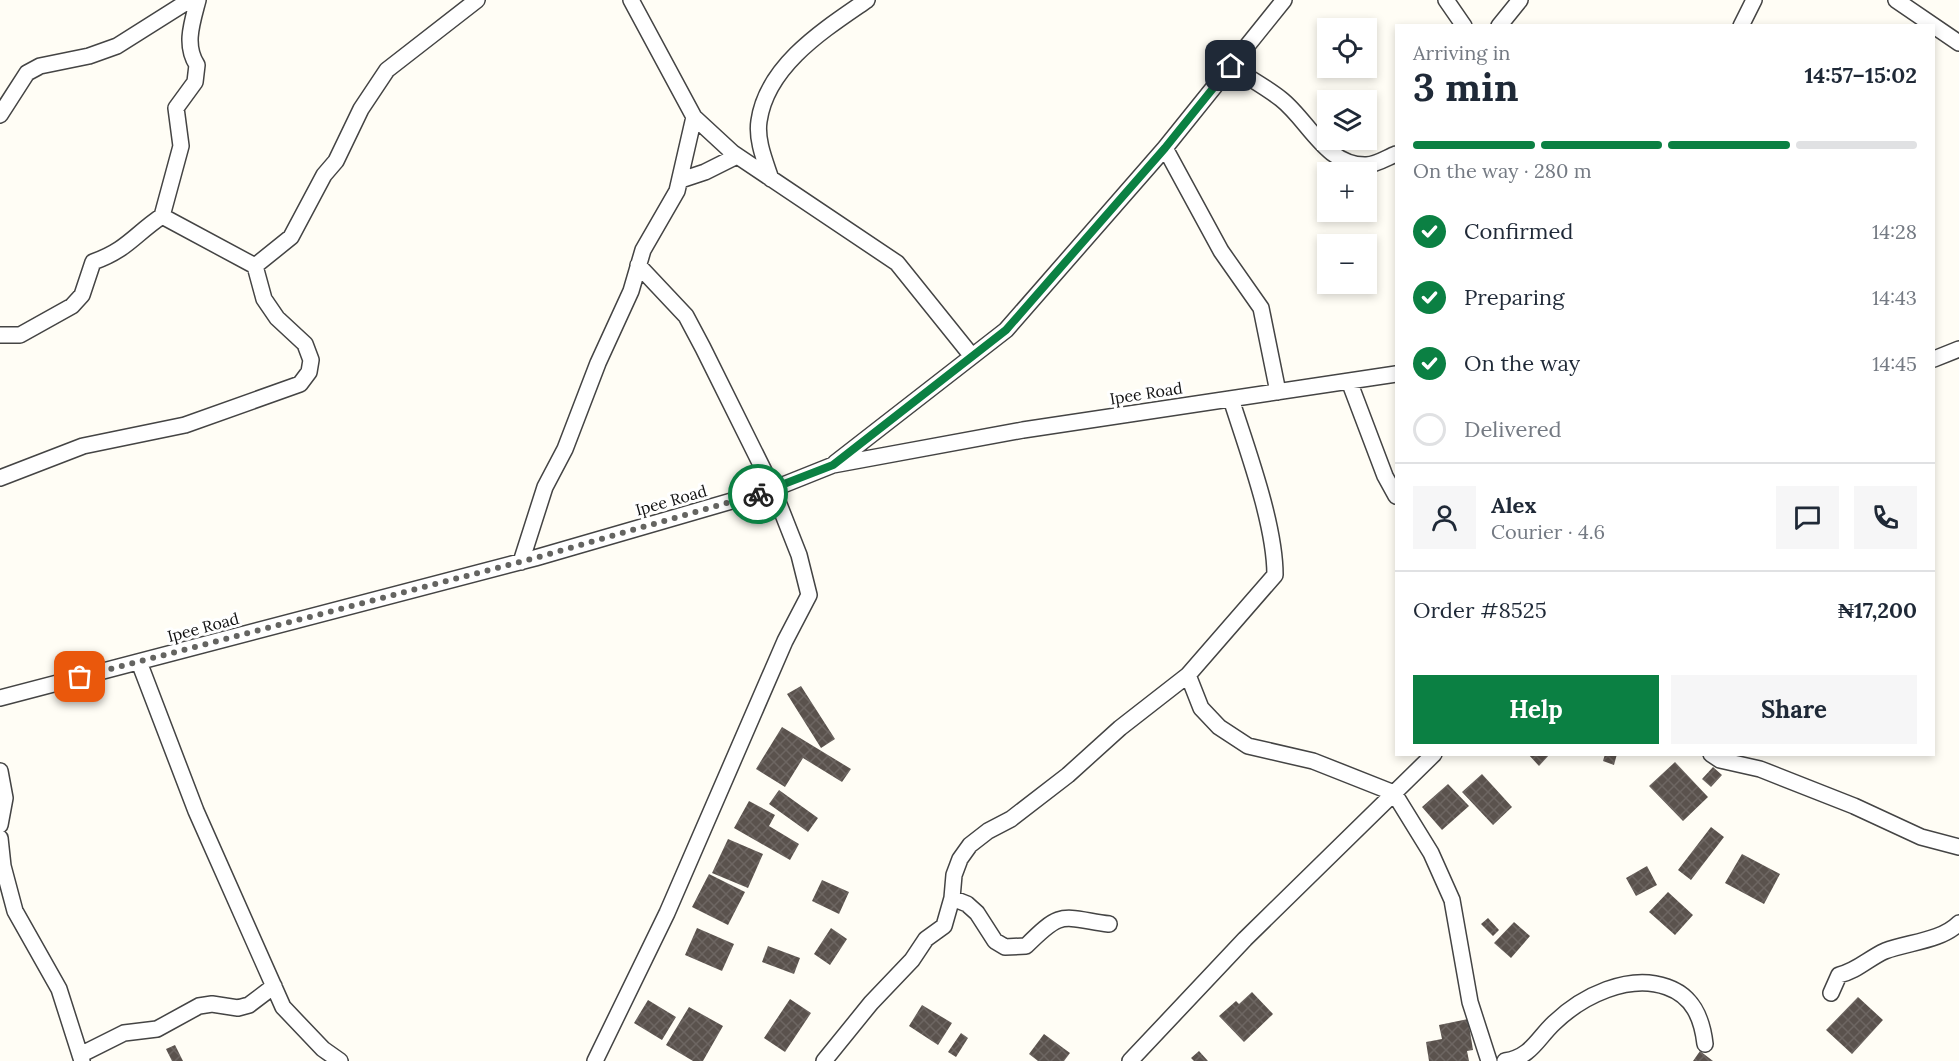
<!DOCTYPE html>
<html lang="en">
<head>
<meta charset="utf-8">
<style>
	:root { --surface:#fff; --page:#f6f6f7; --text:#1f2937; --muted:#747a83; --line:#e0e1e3; --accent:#0b8043 }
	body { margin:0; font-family:Lora,serif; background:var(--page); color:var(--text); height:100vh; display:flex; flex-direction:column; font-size:22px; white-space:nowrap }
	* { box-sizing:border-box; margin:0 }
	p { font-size:20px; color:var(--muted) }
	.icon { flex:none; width:33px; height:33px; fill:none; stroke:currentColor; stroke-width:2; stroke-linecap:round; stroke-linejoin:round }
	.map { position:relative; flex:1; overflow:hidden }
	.panel { position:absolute; left:1395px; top:24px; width:540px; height:732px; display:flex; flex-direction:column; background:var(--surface); border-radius:0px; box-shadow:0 3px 9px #0003 }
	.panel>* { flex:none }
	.tools { position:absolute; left:1317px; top:18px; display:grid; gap:12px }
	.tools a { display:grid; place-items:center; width:60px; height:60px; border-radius:0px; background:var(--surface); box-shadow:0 3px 9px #0003; font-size:30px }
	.pin { position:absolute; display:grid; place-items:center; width:51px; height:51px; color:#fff; margin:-26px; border-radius:12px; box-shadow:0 3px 9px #0006 }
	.courier { position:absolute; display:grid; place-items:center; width:60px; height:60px; margin:-30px; border:4px solid #0b8043; border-radius:50%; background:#fff; color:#222; box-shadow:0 2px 8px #0007 }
	.head em { font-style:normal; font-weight:800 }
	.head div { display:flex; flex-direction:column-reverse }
	.head { display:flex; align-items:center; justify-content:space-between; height:102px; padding:0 18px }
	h1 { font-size:39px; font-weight:800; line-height:45px }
	.bar { display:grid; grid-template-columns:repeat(4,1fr); gap:9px 6px; align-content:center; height:72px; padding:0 18px }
	.bar i { height:8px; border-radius:4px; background:var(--line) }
	.bar .selected { background:var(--accent) }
	.bar p { grid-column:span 4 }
	.line { display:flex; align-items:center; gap:15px; padding:0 18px; border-top:2px solid var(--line) }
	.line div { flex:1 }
	.round { display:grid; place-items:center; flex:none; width:63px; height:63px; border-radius:0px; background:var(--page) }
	ol { padding:0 18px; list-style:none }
	li { display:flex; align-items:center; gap:18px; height:66px }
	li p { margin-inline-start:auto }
	li .icon { padding:6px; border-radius:50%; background:var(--accent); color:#fff; stroke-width:4 }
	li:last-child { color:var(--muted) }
	li i { width:33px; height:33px; border:3px solid var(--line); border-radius:50% }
	.button { display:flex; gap:12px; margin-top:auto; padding:12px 18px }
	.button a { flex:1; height:69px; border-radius:0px; background:var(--accent); color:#fff; font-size:24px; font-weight:800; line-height:69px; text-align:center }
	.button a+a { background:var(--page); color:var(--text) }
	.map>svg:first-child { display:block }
</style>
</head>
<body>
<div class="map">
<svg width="1959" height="1061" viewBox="0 0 1959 1061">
	<defs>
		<pattern id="building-cross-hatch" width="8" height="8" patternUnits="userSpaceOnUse" patternTransform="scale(1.5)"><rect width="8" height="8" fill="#5a524d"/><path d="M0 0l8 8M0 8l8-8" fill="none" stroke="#6d6662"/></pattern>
	</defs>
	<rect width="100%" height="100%" fill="#fffdf5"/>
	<path fill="url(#building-cross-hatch)" d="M801,686L835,739L821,748L787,694Z
		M782,727L851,769L842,782L803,758L785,787L756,769Z
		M1528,754H1550L1539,766Z
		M1605,754H1617L1614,765L1603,761Z
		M1675,762L1708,797L1683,821L1649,786Z
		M1713,767L1722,775L1711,787L1702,779Z
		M1482,774L1512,807L1493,825L1462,792Z
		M1448,784L1469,806L1442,830L1422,807Z
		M779,790L818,818L808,832L769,804Z
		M749,801L775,815L769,826L799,844L790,860L734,828Z
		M1711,827L1724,837L1691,880L1678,870Z
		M728,839L763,854L748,888L712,873Z
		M1742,854L1780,874L1764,904L1725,883Z
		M1647,866L1657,885L1636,896L1626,878Z
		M709,874L745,892L728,925L692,907Z
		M822,880L849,892L839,914L812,901Z
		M1668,892L1693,915L1675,935L1649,912Z
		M1488,918L1499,930L1493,936L1481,924Z
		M1514,922L1530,936L1511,958L1494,943Z
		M697,928L734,944L722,971L685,955Z
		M831,928L847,939L830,965L814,954Z
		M768,946L800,958L794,974L762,962Z
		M1252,992L1273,1014L1244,1042L1219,1016L1236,1001L1239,1004Z
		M1858,997L1883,1020L1852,1054L1826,1030Z
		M790,999L811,1013L785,1052L764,1038Z
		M648,1000L676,1017L662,1040L634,1023Z
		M922,1005L952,1023L938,1045L909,1026Z
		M689,1007L723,1026L703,1061H693L666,1045Z
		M1468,1019L1473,1050L1467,1051L1469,1061H1429L1426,1042L1442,1039L1439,1025Z
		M961,1033L968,1038L956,1057L948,1052Z
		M1044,1034L1070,1053L1064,1061H1038L1029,1054Z
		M175,1045L183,1061H172L166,1049Z
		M1199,1051L1208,1061H1194L1191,1058Z
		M1700,1051L1713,1061H1693Z"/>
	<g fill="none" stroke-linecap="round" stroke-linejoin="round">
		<defs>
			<path id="street" d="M631,0L694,117L733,153L897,263L971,355
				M1446,0L1464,26
				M1896,0L1959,43
				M1499,26L1520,0
				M1741,26L1754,0
				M1231,66C1247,77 1266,87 1281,99C1309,121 1326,166 1366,165C1376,165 1388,157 1396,154
				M0,115L27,73L40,66L89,56L117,46L190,0
				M1165,148L1221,251L1261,308L1278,392
				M771,179C765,161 756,140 759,121C767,65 825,29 867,0
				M681,180L705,172L737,156
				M255,266L291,237L324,175L336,161L361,109L387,70L477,0
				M0,335H20L72,306L82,295L93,262C127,250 134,235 162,216L181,146L176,108L195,82L197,65C184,45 192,23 198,0
				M1934,359L1959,349
				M1349,381L1385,476L1396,496
				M835,463L1006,330L1165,148L1284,0
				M0,478L83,446L185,425L300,384L309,372L311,360L305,344L277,318L264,299L255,266L162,216
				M521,562L545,487L565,449L598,363L631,291L643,250L677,191L694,117
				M139,662L196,811L283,1007L323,1049L340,1061
				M1188,675L1201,708L1219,727L1248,746L1313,761L1394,793L1431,853L1452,900L1470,1002L1489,1061
				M0,698L535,558L773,489L833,465L1023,430L1396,374
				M1711,754L1720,760L1760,769L1854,806L1921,837L1959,847
				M0,771L5,798L0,825
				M0,838L3,866L15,911L59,989L82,1061
				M952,898L967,904L977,913L995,941L1005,947L1026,946C1062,910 1060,917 1109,924
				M1831,993L1839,975C1857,971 1869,958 1885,951C1909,942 1941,941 1959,923
				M80,1055L124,1033L157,1029L199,1006L212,1004L238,1008L249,1005L274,986
				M595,1061L667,913L785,641L809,595L799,555L773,489L703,348L686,316L638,265
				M824,1061L871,1003L912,960L926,939L944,926L952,898L954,875L960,859L970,845L988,831L1011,819L1068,775L1120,728L1188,675L1275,575C1275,524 1247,449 1231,399
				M1130,1061L1245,939L1434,754
				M1505,1061C1531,1057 1537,1039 1554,1023C1582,996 1629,973 1667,987C1693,996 1702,1018 1705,1044"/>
		</defs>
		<use href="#street" stroke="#444" stroke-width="18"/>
		<use href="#street" stroke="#fff" stroke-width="15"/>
	</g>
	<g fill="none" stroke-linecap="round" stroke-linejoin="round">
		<path stroke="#646461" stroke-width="6" stroke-dasharray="0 10.8" d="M80,677L535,558L758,494"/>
		<path stroke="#0b8043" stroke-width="8" d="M758,494L833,465L1006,330L1165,148L1231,66"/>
	</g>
	<g text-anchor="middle" stroke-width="6" stroke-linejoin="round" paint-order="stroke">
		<g font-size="16" fill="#111" stroke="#fff">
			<text transform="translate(1146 393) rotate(-9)" y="6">Ipee Road</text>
			<text transform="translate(671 500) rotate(-16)" y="6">Ipee Road</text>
			<text transform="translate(203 627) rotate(-15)" y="6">Ipee Road</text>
		</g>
	</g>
</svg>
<div class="tools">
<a><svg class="icon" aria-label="locate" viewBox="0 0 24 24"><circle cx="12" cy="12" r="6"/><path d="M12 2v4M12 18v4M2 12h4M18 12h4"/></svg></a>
<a><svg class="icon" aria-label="layers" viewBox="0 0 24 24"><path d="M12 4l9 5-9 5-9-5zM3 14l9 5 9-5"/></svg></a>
<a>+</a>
<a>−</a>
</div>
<div class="pin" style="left:80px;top:677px;background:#ea580c"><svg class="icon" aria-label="bag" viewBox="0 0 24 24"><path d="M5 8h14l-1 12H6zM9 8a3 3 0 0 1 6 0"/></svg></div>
<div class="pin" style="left:1231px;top:66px;background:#1f2937"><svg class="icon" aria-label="home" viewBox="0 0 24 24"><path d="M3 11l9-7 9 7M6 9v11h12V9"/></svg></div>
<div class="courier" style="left:758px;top:494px"><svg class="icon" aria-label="bike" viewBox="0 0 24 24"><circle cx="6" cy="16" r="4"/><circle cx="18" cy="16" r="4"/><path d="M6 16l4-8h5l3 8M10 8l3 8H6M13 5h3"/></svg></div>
<section class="panel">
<div class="head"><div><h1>3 min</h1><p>Arriving in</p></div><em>14:57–15:02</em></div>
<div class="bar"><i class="selected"></i><i class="selected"></i><i class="selected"></i><i></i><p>On the way · 280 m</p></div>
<ol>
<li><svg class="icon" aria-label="check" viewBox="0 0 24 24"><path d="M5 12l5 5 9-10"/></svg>Confirmed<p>14:28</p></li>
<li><svg class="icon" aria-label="check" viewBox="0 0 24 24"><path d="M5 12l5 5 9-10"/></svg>Preparing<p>14:43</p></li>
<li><svg class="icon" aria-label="check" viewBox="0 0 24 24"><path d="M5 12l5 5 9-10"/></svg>On the way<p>14:45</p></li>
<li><i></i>Delivered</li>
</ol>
<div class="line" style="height:108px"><a class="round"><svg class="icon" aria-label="person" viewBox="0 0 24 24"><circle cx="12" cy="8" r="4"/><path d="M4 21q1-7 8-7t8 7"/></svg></a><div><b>Alex</b><p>Courier · 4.6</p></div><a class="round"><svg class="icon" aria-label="chat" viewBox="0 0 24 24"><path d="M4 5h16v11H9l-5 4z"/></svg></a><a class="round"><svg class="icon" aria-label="phone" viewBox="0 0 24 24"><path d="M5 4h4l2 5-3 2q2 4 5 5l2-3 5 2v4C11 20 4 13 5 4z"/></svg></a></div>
<div class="line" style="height:78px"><div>Order #8525</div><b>₦17,200</b></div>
<div class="button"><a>Help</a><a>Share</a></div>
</section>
</div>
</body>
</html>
